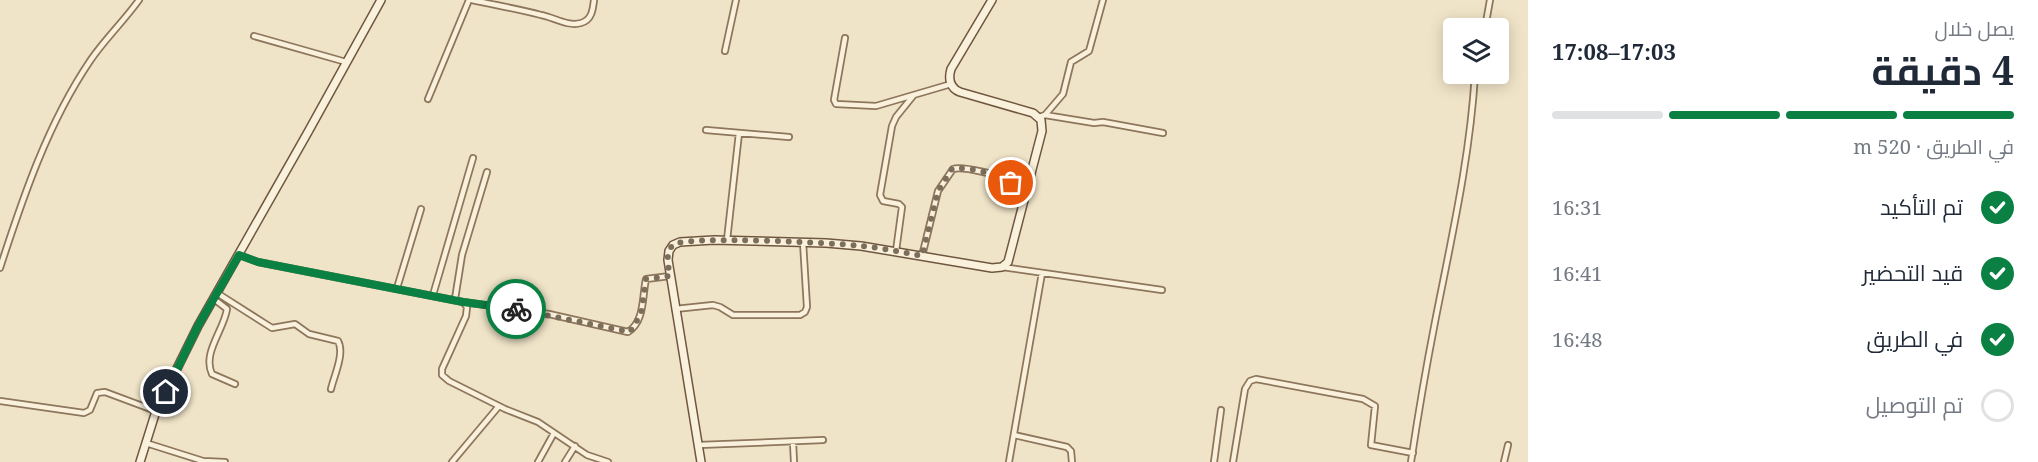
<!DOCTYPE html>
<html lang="ar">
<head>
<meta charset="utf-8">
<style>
	:root { --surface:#fff; --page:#f2f2f3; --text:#1f2937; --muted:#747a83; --line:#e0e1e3; --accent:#0b8043 }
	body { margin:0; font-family:"Noto Serif",Cairo,serif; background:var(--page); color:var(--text); direction:rtl; height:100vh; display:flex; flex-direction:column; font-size:22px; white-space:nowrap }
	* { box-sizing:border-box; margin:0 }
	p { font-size:20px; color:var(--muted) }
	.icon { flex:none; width:33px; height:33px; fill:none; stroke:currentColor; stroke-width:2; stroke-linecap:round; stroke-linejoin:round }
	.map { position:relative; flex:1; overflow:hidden; direction:ltr }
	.sheet { display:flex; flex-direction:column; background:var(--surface); width:510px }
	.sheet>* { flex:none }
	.tools { position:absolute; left:1443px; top:18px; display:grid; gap:12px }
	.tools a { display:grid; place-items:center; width:66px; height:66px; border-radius:6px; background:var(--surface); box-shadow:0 3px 15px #0003; font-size:30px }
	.pin { position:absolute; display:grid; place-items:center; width:51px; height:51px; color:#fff; margin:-26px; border:3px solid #fff; border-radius:50%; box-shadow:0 2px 6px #0007 }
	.courier { position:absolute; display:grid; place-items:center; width:60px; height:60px; margin:-30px; border:4px solid #0b8043; border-radius:50%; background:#fff; color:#222; box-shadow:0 2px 8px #0007 }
	.head em { font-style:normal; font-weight:700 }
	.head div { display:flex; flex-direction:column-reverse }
	.head { display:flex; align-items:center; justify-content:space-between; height:102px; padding:0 24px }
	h1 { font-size:39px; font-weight:700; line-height:45px }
	.bar { display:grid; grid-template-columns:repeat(4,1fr); gap:9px 6px; align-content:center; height:72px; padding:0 24px }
	.bar i { height:8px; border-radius:4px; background:var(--line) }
	.bar .current { background:var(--accent) }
	.bar p { grid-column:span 4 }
	ol { padding:0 24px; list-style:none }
	li { display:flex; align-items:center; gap:18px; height:66px }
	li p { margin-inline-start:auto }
	li .icon { padding:6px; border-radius:50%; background:var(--accent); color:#fff; stroke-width:4 }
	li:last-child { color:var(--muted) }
	li i { width:33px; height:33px; border:3px solid var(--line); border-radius:50% }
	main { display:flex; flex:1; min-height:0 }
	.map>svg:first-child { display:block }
</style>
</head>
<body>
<main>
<section class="sheet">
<div class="head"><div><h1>4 دقيقة</h1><p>يصل خلال</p></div><em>17:03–17:08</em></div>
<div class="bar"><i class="current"></i><i class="current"></i><i class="current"></i><i></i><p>في الطريق · 520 m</p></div>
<ol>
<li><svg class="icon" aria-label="check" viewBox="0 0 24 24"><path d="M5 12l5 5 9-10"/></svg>تم التأكيد<p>16:31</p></li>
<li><svg class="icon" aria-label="check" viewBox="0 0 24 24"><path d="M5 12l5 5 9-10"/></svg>قيد التحضير<p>16:41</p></li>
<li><svg class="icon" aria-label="check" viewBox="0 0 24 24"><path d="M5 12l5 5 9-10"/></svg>في الطريق<p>16:48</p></li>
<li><i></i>تم التوصيل</li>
</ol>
</section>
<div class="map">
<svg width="1528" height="462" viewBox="0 0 1528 462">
	<rect width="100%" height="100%" fill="#f0e4c8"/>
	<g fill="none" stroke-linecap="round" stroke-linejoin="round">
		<defs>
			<path id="street" d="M472,0C495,5 518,9 541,15C553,17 568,27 581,23C592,20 593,9 594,0
				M1485,28L1490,0
				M254,36L346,62
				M845,38L834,100L836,104L876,106L951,84
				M725,51L736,0
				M428,99L469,0
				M1045,115L1094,123L1103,122L1163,133
				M1039,117L1045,115L1063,94L1071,62L1089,51L1103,0
				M706,130L789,137
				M727,240L739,133
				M896,251L902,207L899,204L883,201L880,195L892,126L896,117L913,96
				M239,255L258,262L463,302L467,307L466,316L442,369V375L449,381L505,409L538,422L587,455L608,462
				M922,256L938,191L953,169C962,166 1003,175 1010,182C1014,186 1015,191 1017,196L1024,198
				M1002,267L1162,290
				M0,268C23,197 48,123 90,61C104,40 124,21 139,0
				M397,288L421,209
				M217,293L272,328L295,324L309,334L338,341C345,353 334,376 331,389
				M433,295L473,158
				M214,299L227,309C224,330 202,353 212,374L235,384
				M455,299L462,255L487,172
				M464,302L549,314L628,332C645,321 642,297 646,279L670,276
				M675,309L713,305L720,307L733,315H800L805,312L807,307L803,242
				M0,401L84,413L90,410L97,393L105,392L156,411
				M1014,435L1067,447L1071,451L1072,462
				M793,442L794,462
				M146,443L203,461L225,462
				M699,445L823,440
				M452,462L499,406
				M538,462L554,433
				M565,462L575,446
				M1009,462L1042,273
				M1214,462L1221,410
				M1233,462L1245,389L1250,381L1256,379L1363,399L1375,406L1371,445L1413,453
				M1411,462C1418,415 1426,368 1435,322C1451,240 1470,158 1475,74
				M1504,462L1508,445"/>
			<path id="secondary" d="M140,462L156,411L198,326L308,132L381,0
				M701,462L668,260L669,251L673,245L680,242L714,240L826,243L861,246L992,268L1002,267L1008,262L1042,131L1041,120L1033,113L960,92C950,88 948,79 951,69L992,0"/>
		</defs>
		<use href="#street" stroke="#8d765c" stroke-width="8"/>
		<use href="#secondary" stroke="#6f573f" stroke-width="10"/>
		<use href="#street" stroke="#faf1dc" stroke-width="4.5"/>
		<use href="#secondary" stroke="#faf1dc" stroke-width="7"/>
	</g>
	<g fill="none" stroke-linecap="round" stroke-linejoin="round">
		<path stroke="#7c6e5b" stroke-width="6" stroke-dasharray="0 10.8" d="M516,309L630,332L641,314L646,279L670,276C668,266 665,252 673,245C686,235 838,243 862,246C882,248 902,252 922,256L938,191L952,169C964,165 1002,175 1011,183"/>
		<path stroke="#0b8043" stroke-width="8" d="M166,392L198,326L239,255L258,262L463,302L516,309"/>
	</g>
</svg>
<div class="tools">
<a><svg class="icon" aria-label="layers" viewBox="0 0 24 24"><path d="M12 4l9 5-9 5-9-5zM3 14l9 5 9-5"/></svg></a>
</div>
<div class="pin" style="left:1011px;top:183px;background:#ea580c"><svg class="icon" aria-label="bag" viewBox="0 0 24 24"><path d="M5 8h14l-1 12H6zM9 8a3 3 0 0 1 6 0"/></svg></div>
<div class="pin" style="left:166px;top:392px;background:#1f2937"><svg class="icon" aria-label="home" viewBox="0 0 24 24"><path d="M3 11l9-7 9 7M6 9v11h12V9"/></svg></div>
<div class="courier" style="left:516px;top:309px"><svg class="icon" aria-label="bike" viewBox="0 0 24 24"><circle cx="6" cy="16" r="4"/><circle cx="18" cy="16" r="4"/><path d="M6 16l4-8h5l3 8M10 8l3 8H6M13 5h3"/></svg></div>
</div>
</main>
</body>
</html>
